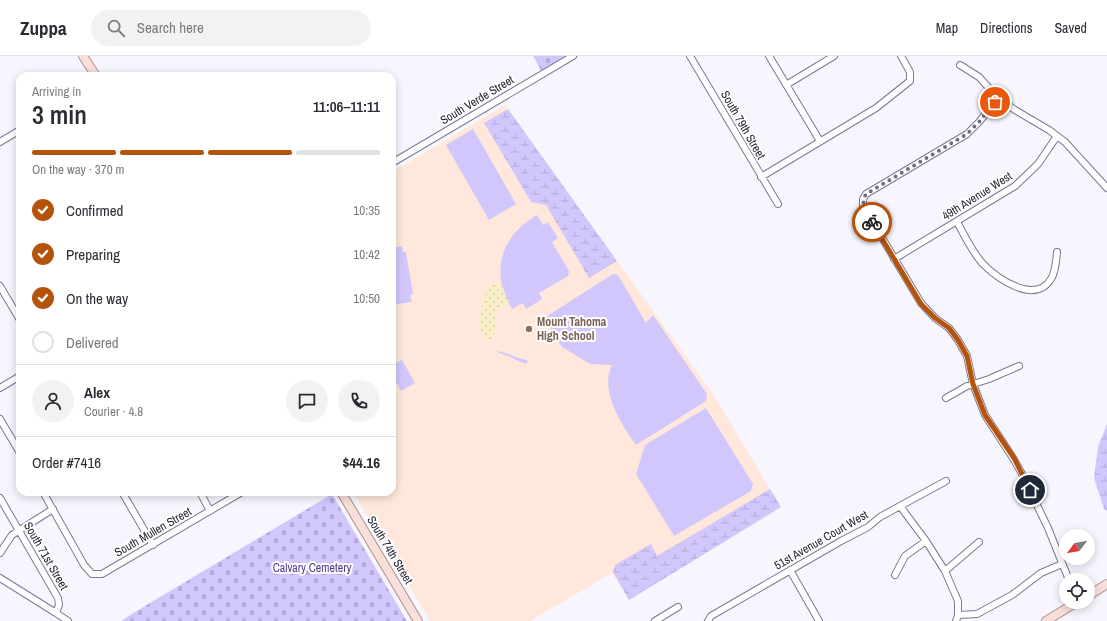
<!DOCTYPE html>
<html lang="en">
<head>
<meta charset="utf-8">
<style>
	:root { --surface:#fff; --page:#f2f2f3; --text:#2b2b33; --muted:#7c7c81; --line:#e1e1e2; --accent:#b45309 }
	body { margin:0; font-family:"Archivo Narrow",sans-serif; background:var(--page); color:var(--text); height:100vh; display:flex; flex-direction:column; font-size:15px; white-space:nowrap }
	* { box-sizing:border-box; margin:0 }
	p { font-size:13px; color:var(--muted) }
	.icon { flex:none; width:22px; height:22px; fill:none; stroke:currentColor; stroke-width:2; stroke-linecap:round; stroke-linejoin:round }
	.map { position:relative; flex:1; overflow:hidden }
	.panel { position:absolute; left:16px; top:16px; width:380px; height:424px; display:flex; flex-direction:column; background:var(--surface); border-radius:12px; box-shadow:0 2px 10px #0003 }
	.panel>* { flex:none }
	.needle { width:26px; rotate:239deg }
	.controls { position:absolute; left:1059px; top:473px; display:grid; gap:8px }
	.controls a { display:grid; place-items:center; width:36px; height:36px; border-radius:50%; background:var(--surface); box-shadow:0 2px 10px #0003; font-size:20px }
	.pin { position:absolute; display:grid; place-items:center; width:34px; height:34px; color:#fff; margin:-17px; border:2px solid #fff; border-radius:50%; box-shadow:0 1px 4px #0007 }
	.courier { position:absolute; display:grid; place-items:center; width:40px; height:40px; margin:-20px; border:3px solid #b45309; border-radius:50%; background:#fff; color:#222; box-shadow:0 1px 5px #0007 }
	.headline em { font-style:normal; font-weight:600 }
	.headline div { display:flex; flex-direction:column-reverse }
	.headline { display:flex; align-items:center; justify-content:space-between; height:68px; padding:0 16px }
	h1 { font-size:26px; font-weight:600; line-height:30px }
	.bar { display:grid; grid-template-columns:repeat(4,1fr); gap:6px 4px; align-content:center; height:48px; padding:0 16px }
	.bar i { height:5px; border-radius:3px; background:var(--line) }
	.bar .current { background:var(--accent) }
	.bar p { grid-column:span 4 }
	.line { display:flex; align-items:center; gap:10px; padding:0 16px; border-top:1px solid var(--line) }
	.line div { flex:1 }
	.round { display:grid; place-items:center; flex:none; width:42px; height:42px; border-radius:21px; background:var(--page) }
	ol { padding:0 16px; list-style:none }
	li { display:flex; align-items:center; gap:12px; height:44px }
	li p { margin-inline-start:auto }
	li .icon { padding:4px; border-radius:50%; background:var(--accent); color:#fff; stroke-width:4 }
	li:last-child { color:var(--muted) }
	li i { width:22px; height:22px; border:2px solid var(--line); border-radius:50% }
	header { display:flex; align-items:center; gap:24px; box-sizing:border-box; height:56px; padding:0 20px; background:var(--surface); border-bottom:1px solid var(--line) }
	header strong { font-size:19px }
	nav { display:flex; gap:22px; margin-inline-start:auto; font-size:14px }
	.search { width:280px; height:36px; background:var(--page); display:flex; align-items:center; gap:10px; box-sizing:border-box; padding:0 14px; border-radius:22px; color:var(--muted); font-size:15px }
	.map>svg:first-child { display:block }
</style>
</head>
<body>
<header>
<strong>Zuppa</strong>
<div class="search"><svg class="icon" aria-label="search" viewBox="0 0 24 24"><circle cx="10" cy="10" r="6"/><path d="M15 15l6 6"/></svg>Search here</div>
<nav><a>Map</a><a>Directions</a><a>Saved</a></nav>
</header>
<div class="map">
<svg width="1107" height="565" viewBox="0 0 1107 565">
	<defs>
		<pattern id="wetland-marsh" width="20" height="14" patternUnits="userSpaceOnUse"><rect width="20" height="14" fill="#d1c7fc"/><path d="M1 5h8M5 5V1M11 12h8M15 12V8" fill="none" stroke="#b4abd9"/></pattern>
		<pattern id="sand-dots" width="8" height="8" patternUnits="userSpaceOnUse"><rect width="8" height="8" fill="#f8eec8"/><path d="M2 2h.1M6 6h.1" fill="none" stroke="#d5ccac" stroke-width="1.8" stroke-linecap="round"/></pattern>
		<pattern id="cemetery-stones" width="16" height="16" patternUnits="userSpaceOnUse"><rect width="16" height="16" fill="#d1c7fc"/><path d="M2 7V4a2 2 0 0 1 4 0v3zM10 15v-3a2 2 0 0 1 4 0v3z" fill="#b4abd9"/></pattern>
	</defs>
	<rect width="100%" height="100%" fill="#f7f6fe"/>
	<path fill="#ffe8db" d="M505,49L715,341L781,451L629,544L612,517L530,565H430L353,436H392V116Z"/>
	<path fill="#d1c7fc" d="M473,73L516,148L489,164L446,89Z
		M537,159L543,169L548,166L558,182L552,186L569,215L568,220L539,237L542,243L526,253L523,247L512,253C490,217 500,180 537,159Z
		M402,190L403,196H406L413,238L410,239L412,246L392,249V192Z
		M613,218L618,219L646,267L653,259L707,338L706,345L636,389C622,369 599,334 612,309L590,308L562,291L544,262Z
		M498,295L528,305L526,308L514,303L513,302L497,296Z
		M402,304L415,327L401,335L392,319V309Z
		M706,352L753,428L751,435L674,480L636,418L645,389Z"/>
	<path fill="url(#wetland-marsh)" d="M508,53L617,205L589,222L546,149L531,146L484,67Z
		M1107,368V455L1104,453L1094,422L1098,391Z
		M770,433L781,451L629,544L613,516L615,509L651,488L657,500Z"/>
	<path fill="url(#sand-dots)" d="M501,227L509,247L496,256L495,262L496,271L490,288C487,283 483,279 481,274C478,263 484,240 489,230Z"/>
	<path fill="url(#cemetery-stones)" d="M533,0H573L543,18Z
		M332,438L407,565H121L130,559Z"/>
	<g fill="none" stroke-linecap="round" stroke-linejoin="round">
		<defs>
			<path id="minor" d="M690,0L778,148
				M769,0L820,85
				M960,9L979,21L998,42L1015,54L1049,74L1065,86L1107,132
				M786,29L834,0
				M998,42L979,66L967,78L866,138L863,143V150L921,247L935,262L949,272L958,284L967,300L973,328L985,359L1013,402L1022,418L1048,472L1069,524
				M0,86L20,74
				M392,107L573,0
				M761,121L876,52L910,25V16L901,0
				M957,166C965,180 972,196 983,208C998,223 1035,249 1051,223C1056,215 1056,205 1057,196
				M894,203L1015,130L1038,108L1057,80
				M0,230L20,264
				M0,332L20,320
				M946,342L967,330L989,323L1019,310
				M0,363L20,397
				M43,436L84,509L92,518H102L242,436
				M122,436L153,489
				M200,436L210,455
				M0,442L58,542L59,549L56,557L68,565
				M900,450L926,485L945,515L958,545V559L956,565
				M0,497L12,479L53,453
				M790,514L819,565
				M945,515L979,486
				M895,519L905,500L926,485
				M0,522L56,557
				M958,559L977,558L1012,539L1041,517L1062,508
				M655,565L678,551
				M708,565L711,560L841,485L868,471L880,461L900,450L946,425"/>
			<path id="major" d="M83,0L96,20
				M341,436L418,565
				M1088,540L1107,528
				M1046,565L1077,546"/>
		</defs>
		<use href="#minor" stroke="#7c7696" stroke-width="8"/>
		<use href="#major" stroke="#ad918f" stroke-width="10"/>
		<use href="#minor" stroke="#fff" stroke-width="6"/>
		<use href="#major" stroke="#f8dfd9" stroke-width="8"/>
	</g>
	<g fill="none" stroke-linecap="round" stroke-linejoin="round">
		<path stroke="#726f7b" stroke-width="4" stroke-dasharray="0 7.2" d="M872,166C866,156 860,149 866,138L967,78L979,66L995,46"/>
		<path stroke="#b45309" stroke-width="5" d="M872,166L921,248L935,262L949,272L958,284L967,300L973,328L985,359L1014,402L1030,434"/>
	</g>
	<circle fill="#8d6e63" stroke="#fff" stroke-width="1.5" cx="529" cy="273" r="4"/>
	<g text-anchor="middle" stroke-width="4" stroke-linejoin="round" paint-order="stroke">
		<g font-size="12" fill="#2a2735" stroke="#fff">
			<text transform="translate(477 44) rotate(-31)" y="4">South Verde Street</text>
			<text transform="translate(743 69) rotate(60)" y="4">South 79th Street</text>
			<text transform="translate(977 140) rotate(-32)" y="4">49th Avenue West</text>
			<text transform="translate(153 476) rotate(-30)" y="4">South Mullen Street</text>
			<text transform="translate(821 484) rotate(-30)" y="4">51st Avenue Court West</text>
			<text transform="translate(390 494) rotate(59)" y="4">South 74th Street</text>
			<text transform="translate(46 500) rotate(60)" y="4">South 71st Street</text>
		</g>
		<g font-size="12" font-weight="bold" fill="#785e54" stroke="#fff" text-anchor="start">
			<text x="537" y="270">Mount Tahoma<tspan x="537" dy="14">High School</tspan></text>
		</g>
		<g font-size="12" fill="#533b8c" stroke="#fff">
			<text x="312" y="516">Calvary Cemetery</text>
		</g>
	</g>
</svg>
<div class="controls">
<a><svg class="needle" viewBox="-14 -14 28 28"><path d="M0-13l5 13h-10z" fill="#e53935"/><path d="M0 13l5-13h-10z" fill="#7c7c81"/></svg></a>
<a><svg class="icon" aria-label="locate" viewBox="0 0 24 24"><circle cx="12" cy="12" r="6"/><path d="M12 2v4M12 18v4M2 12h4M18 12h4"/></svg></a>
</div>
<div class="pin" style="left:995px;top:46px;background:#ea580c"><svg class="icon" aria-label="bag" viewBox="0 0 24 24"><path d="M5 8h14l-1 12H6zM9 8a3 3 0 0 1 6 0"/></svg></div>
<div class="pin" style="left:1030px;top:434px;background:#1f2937"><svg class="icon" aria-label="home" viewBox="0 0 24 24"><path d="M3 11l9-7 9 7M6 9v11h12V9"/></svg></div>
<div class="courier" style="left:872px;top:166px"><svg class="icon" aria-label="bike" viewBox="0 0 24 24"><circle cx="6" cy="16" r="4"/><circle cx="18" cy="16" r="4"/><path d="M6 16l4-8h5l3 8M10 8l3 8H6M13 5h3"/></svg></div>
<section class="panel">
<div class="headline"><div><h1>3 min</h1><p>Arriving in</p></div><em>11:06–11:11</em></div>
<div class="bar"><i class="current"></i><i class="current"></i><i class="current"></i><i></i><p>On the way · 370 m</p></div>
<ol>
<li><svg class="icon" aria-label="check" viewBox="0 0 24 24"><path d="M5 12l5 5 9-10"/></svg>Confirmed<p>10:35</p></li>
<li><svg class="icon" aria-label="check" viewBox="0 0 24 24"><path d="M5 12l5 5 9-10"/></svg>Preparing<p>10:42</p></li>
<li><svg class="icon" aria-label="check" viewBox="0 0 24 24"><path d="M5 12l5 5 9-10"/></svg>On the way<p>10:50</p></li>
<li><i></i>Delivered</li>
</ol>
<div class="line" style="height:72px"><a class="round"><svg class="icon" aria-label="person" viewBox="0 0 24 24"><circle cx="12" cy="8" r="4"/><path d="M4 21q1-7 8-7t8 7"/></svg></a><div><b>Alex</b><p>Courier · 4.8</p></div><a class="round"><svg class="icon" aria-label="chat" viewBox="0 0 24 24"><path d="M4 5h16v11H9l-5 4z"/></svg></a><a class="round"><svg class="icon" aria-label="phone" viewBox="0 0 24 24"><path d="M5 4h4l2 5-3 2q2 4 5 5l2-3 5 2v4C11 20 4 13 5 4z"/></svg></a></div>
<div class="line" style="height:52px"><div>Order #7416</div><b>$44.16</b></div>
</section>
</div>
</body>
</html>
